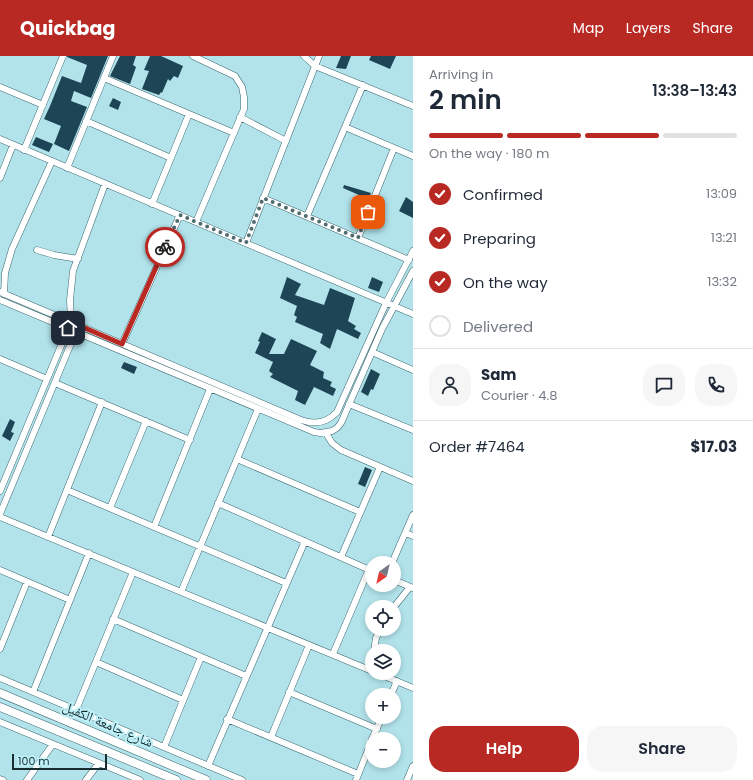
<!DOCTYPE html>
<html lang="en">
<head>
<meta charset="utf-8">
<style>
	:root { --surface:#fff; --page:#f6f6f7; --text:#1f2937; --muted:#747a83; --line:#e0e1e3; --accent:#b82923 }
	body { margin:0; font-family:Poppins,"Noto Naskh Arabic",sans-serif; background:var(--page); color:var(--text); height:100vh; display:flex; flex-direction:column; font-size:15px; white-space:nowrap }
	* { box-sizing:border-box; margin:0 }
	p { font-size:13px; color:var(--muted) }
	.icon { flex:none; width:22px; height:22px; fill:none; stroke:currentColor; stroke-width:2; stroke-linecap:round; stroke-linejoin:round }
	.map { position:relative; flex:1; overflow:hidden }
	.drawer { display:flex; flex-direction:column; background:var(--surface); width:340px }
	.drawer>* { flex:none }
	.needle { width:26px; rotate:214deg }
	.buttons { position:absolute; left:365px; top:500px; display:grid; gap:8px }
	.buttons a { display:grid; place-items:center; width:36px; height:36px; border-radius:50%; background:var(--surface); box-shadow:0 2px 6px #0003; font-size:20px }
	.scale { position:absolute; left:12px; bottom:10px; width:95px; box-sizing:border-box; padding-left:4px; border:2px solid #192d30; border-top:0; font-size:11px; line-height:14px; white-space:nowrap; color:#192d30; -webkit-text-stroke:3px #bff1f9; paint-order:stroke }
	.pin { position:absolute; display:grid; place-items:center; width:34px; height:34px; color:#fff; margin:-17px; border-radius:8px; box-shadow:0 2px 6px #0006 }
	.courier { position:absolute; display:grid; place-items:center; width:40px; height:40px; margin:-20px; border:3px solid #b82923; border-radius:50%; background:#fff; color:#222; box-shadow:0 1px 5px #0007 }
	.headline em { font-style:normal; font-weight:600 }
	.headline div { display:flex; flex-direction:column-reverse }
	.headline { display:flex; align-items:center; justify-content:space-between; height:68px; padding:0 16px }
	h1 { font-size:26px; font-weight:600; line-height:30px }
	.bar { display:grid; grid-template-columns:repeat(4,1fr); gap:6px 4px; align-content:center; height:48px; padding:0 16px }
	.bar i { height:5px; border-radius:3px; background:var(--line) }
	.bar .active { background:var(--accent) }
	.bar p { grid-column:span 4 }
	.line { display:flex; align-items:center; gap:10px; padding:0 16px; border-top:1px solid var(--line) }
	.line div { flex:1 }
	.round { display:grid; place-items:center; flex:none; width:42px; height:42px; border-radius:16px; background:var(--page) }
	ol { padding:0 16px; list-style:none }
	li { display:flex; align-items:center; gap:12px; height:44px }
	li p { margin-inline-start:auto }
	li .icon { padding:4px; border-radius:50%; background:var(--accent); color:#fff; stroke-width:4 }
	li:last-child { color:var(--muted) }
	li i { width:22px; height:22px; border:2px solid var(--line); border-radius:50% }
	.primary-button { display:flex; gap:8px; margin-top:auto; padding:8px 16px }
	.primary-button a { flex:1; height:46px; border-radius:16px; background:var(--accent); color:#fff; font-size:16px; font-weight:600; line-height:46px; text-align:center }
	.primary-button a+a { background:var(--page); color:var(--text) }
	header { display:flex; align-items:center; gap:24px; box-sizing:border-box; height:56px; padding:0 20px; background:var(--accent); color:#fff }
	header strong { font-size:19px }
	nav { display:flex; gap:22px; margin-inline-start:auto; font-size:14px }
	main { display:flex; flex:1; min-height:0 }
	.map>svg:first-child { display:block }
</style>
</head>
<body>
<header>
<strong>Quickbag</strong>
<nav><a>Map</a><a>Layers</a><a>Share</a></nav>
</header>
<main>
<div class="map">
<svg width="413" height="724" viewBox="0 0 413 724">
	<rect width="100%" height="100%" fill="#b2e3eb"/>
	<path fill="#1e4556" d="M67,0H108L91,42L74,35L71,45L87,51L69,95L54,88L61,70L44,63L50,50L62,20L81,27L87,9L67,1Z
		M120,0H136L133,9L136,11L130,28L110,20Z
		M150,0H161L183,10L178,22L174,20L170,25L168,23L162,37L161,36L159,39L142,33L149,15L144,14Z
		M341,0H351L346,13L336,12Z
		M371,0H396L390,13L369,4Z
		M113,42L121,46L118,54L109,50Z
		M36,81L53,88L49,96L32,89Z
		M344,129L371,137L368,143L343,132Z
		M406,141L413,146V162L399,155Z
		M287,221L301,228L295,239L324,249L330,232L355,242L348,265L356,270L354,273L361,277L358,283L337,273L330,293L320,287L323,278L295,266L297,261L294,259L297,250L280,242Z
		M372,221L383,226L379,236L368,232Z
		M262,276L276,283L269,298H284L291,283L317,295L310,309L324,316L323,322L332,326L330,330L336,333L333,340L314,331L305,349L295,344L298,335L270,321L273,318L269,315L273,306L255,297L260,286L258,285Z
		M124,306L137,311L134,318L121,312Z
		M371,313L380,318L373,334L371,333L368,340L361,336Z
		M10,363L15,366L11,376L14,377L10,385L2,380Z
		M365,411L372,414L365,431L358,428Z"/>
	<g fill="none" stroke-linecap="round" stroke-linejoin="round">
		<defs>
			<path id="minor" d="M193,0L235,20L242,31L244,41V53L196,166
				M304,0L315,10L413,50
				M104,22L234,77
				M0,31L43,49
				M240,61L286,85
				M86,65L171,102
				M345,71L413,100
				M0,83L413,258
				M24,94L63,0
				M67,112L113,0
				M0,122L13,89
				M263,142L409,204
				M152,148L189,58
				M307,160L363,29
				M358,182L394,92
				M246,187L319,0
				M37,194L54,199L78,203
				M0,236L301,364C315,369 327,367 337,356L386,247L413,195
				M4,238L5,217L12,193L52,105
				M0,244L314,376L320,377L332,375L337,372L341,367L382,273L413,215
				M122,288L180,159
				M372,296L413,314
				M0,303L47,323
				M55,327L190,384
				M349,348L413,374
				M326,377L332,387L341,394L413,425
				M237,403L360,456
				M67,434L286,527
				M0,435L71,266L70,244L73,215L105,128
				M218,447L372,515
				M110,452L146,365
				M0,458L77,273
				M0,461L372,615
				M154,471L210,333
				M406,477L413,480
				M48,481L102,346
				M341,501L380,411
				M392,507L413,459
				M0,514L70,544
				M394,524L413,532
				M181,536L258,353
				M394,551L410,531
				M113,563L246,620
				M0,593L27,526
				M374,595L376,582L380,573
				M333,598L369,513
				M96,606L183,644
				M370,614L372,606
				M377,617L413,632
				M0,622L242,724
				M33,636L89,497
				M289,636L377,673
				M391,639L397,625
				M76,654L133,516
				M227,663L358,718
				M0,666L140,724
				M271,681L309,589
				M372,683L382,661
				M164,691L201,601
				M208,710L305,485
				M0,723L3,724
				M27,724L53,688
				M86,724L99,707
				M356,724L372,684
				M407,724L413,710"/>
			<path id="major" d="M0,637L206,724
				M0,651L176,724"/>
		</defs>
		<use href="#minor" stroke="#39676e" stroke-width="7"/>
		<use href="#major" stroke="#39676e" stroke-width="9"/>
		<use href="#minor" stroke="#fff" stroke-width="6"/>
		<use href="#major" stroke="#fff" stroke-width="8"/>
	</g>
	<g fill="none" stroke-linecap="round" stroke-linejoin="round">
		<path stroke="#4f6d71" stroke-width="4" stroke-dasharray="0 7.2" d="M165,191L180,159L246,187L263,142L358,182L368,156"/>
		<path stroke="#b82923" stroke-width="5" d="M68,272L71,266L122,288L165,191"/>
	</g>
	<g text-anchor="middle" stroke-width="4" stroke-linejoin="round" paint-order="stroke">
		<g font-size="14" fill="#192d30" stroke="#bff1f9">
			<text transform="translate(108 668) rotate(23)" y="5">شارع جامعة الكفيل</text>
		</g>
	</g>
</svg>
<div class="buttons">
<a><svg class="needle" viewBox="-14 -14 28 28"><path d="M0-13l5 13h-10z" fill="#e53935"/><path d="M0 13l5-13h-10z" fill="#747a83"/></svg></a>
<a><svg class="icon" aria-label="locate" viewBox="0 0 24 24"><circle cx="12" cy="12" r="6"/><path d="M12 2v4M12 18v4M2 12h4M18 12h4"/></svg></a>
<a><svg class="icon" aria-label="layers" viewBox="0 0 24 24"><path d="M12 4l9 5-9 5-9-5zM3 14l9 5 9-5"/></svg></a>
<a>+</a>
<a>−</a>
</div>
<div class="scale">100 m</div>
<div class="pin" style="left:368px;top:156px;background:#ea580c"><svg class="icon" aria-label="bag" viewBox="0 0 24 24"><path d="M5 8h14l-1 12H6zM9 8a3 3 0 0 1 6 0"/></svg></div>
<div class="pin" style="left:68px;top:272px;background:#1f2937"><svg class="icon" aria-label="home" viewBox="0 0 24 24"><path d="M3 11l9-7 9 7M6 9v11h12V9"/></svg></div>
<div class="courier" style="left:165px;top:191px"><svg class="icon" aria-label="bike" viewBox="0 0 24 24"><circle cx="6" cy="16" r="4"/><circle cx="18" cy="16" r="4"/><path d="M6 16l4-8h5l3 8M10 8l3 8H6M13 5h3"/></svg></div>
</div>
<section class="drawer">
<div class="headline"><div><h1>2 min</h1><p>Arriving in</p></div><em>13:38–13:43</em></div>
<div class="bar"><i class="active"></i><i class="active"></i><i class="active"></i><i></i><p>On the way · 180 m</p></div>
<ol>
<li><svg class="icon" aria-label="check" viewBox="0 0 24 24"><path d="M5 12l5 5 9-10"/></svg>Confirmed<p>13:09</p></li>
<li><svg class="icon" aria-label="check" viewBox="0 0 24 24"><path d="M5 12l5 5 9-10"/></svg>Preparing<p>13:21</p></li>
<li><svg class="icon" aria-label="check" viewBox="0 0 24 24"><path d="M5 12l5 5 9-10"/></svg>On the way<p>13:32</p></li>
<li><i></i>Delivered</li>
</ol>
<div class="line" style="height:72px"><a class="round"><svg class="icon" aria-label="person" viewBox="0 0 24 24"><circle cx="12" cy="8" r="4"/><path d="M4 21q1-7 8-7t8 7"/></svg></a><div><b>Sam</b><p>Courier · 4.8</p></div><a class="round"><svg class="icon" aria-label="chat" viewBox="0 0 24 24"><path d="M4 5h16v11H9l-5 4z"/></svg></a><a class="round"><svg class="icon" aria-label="phone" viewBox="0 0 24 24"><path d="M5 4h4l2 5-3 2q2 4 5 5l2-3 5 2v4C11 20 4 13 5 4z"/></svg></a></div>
<div class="line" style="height:52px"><div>Order #7464</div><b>$17.03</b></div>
<div class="primary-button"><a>Help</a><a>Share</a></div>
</section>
</main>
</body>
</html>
